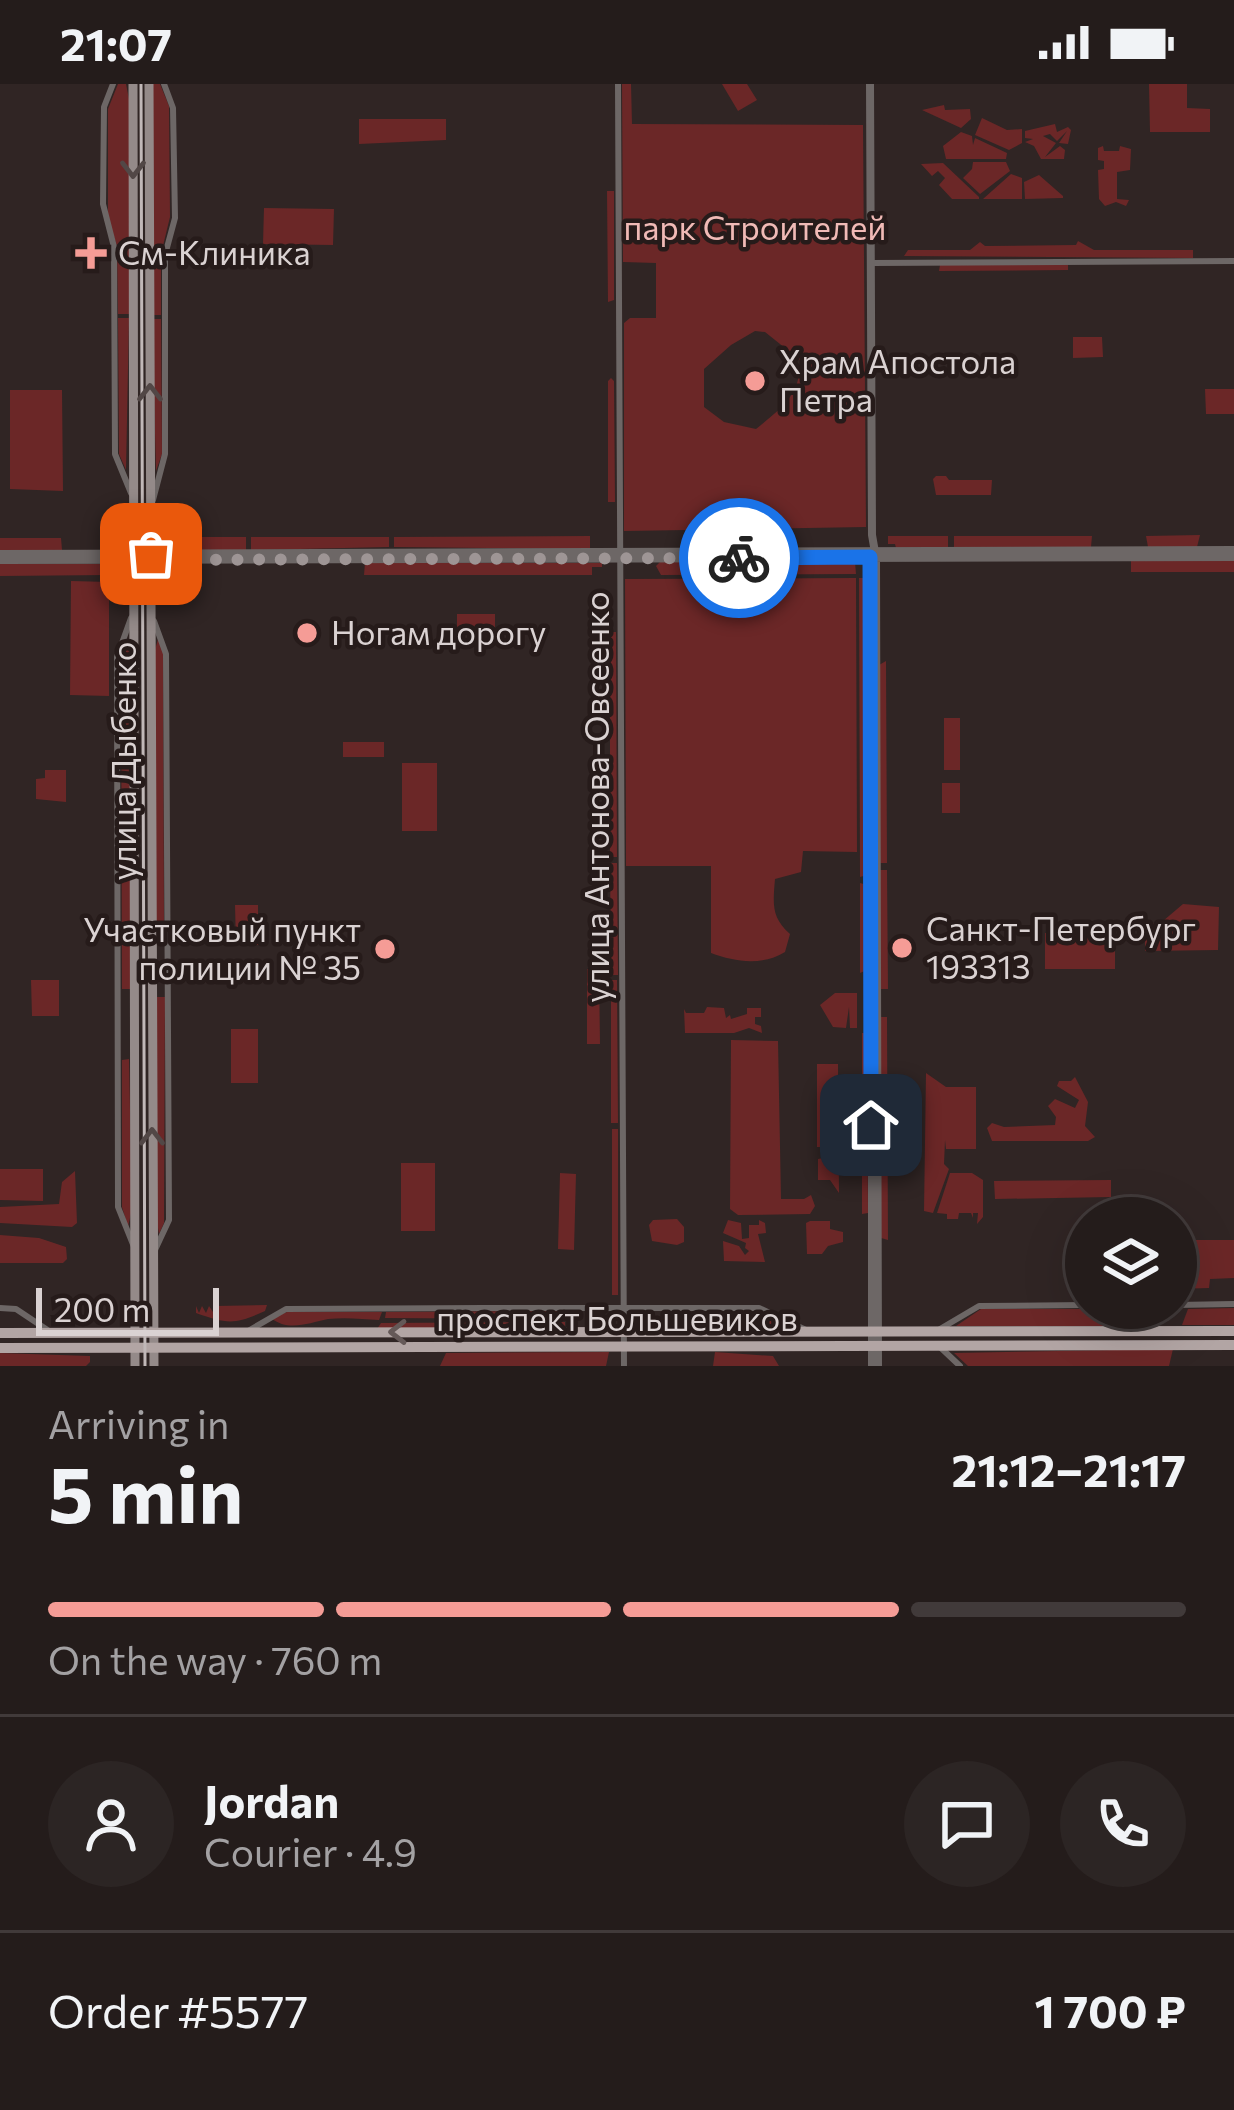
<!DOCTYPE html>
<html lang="en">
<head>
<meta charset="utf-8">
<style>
	:root { --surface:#241c1b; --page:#2c2524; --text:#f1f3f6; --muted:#a3a1a3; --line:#413a3a; --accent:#f59c96 }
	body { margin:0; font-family:Commissioner,sans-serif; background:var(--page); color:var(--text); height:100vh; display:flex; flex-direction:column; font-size:45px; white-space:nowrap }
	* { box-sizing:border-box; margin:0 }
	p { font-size:39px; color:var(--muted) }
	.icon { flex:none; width:66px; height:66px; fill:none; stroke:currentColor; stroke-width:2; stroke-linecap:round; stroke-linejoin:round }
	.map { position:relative; height:1282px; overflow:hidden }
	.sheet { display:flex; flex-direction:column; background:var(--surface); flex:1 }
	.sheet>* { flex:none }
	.buttons { position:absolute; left:1065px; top:1113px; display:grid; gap:24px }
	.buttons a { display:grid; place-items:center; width:132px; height:132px; border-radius:50%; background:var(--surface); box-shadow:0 12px 48px #0002,0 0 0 3px var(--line); font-size:60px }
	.scale { position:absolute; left:36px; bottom:30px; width:183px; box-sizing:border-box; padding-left:12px; border:6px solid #dad2d2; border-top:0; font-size:33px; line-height:42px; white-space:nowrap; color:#dad2d2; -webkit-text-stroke:9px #261b1a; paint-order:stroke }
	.pin { position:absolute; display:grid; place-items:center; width:102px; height:102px; color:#fff; margin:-51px; border-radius:24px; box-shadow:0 6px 18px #0006 }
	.courier { position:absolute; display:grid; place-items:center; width:120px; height:120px; margin:-60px; border:9px solid #1a73e8; border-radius:50%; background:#fff; color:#222; box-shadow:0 3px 15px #0007 }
	.summary em { font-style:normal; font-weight:700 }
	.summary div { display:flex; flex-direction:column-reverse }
	.summary { display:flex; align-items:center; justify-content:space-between; height:204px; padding:0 48px }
	h1 { font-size:78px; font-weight:700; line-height:90px }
	.bar { display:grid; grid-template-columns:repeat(4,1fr); gap:18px 12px; align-content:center; height:144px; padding:0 48px }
	.bar i { height:15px; border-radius:9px; background:var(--line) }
	.bar .active { background:var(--accent) }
	.bar p { grid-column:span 4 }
	.line { display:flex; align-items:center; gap:30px; padding:0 48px; border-top:3px solid var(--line) }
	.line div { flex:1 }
	.round { display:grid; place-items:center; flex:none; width:126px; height:126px; border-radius:63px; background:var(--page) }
	.status { display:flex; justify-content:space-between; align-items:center; height:84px; padding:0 60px; background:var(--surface); direction:ltr }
	.status svg { height:33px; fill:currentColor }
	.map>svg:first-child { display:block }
</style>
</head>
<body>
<div class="status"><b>21:07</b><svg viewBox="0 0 49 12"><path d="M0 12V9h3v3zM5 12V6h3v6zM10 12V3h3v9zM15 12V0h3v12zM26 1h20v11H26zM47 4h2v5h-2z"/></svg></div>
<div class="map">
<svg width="1234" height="1282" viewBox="0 0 1234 1282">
	<rect width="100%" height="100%" fill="#302524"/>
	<path fill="#6b2727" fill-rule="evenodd" d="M118,0H126L129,15V230H118L117,162L108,135V25Z
		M153,0H160L169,22L170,133L161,170V231H152Z
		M622,0H631L632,40L863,41L866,443L624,447V239L630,234H656V179L623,178ZM755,247L765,248L800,276C801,311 782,324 756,345L724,338L704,323V285L731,261Z
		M722,0H747L757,16L738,27Z
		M1149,0H1187V24L1210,25V48H1150Z
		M944,21L945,26L970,25L971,35L961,44L922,26Z
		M982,34L1007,46L1022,45V59L1009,66L975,51Z
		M359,35H446V56L359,60Z
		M1055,40L1057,48L1068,43L1071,46L1068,60L1059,59L1067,47L1057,57L1050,50L1043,52L1056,59L1045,73L1060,62L1065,66L1064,75H1041L1034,62L1025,58L1033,55L1025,54V47Z
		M961,48L972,52L973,61L975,54L1007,69L1006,75H946L943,62Z
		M1103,62L1104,67H1119L1120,62L1131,65L1130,86L1117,88V115L1129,116L1126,122L1116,118L1105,122L1099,115L1098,86L1104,85V77L1098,76V64Z
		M973,78H1006L1010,87L980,110L963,94L972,85Z
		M943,79L979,113V115H952L939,101L945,94L938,87L932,92L921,80Z
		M1011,90L1022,94V115H983Z
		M1039,91L1063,112V114L1025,115L1024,98Z
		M607,107H614V216L608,218Z
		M264,124L334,125L333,161L263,160Z
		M1078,157L1094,166H1193V174L904,172L908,166H970L980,158L985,162L1076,161Z
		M940,181H1068V186L939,187Z
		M118,234H129L126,386L119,370Z
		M152,235H161L162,370L156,387Z
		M1073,253H1102L1103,273L1073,274Z
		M611,294L614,297L615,418H608V297Z
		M1205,305H1234V330H1206Z
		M10,306H62L63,407L10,405Z
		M936,392H946L949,396H992L991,411H936L933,395Z
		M1200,451L1197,463H1148L1146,452Z
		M590,452V465L394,463V453Z
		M888,452H948V463L896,464L895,460H888Z
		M954,452H1092L1091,463H954Z
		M173,453H246V466H173Z
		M251,453H389V463L251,466Z
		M0,454H61L62,466H0Z
		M1234,476V488H1131V477Z
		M660,478H855L856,490L661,491L656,482Z
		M365,479H602V483H592V491H364Z
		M0,480H109V491L0,492Z
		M856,494L857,768L803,767L801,788L775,795C773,820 771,833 790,850L785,868C762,882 735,878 711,869V782H626L625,495Z
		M859,494H866L867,791L860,793Z
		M71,497L109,498V612L70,611Z
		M457,530H495V549H457Z
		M610,548H616L617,773H610Z
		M158,555L163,568L164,844H156L153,573Z
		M127,557L130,574L131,905H122L121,571Z
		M886,577L887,779H880L879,581Z
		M944,634H960V686H944Z
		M343,658H384V673H343Z
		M402,679H437V747H402Z
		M45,686H66V718L36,715V695L45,694Z
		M942,699H960V729H942Z
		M610,779H617L618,891H611Z
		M880,786H887L888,905H880Z
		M860,799L867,801V886L860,889Z
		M1183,820L1219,823L1218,866L1145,867V842L1163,837Z
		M235,821H258V861H236Z
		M1045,849H1115V885H1045Z
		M587,885H599L600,960H587Z
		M31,896H59V932H32Z
		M611,896H617L618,1039H611Z
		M835,909H857V944H850L849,923L846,944L833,943L820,921Z
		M156,913H165L164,1139L159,1150L156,1132Z
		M707,923L724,924L726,934L730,931L731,935L747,930V924H761V933H755V940L761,942L762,949L749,944L734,949H685L684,925L686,929H704Z
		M880,933H887L888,1156L881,1154Z
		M231,945H258V999H231Z
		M862,949H867L868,1129L862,1130Z
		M731,956L778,957L781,1115H804L811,1111L815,1122L810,1130L738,1131L730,1125Z
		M129,975L132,1125L128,1143L122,1123V976Z
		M817,980H838L839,1109L830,1096H818V1075L823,1074V1063H817Z
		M926,989L946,1003H976V1065H946L945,1056L944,1080L949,1085L933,1129L924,1127Z
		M1075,993L1088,1018L1085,1042L1095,1053L1088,1057H992L987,1044L992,1039L1004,1043L1055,1041L1056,1033L1048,1022L1055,1015L1075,1024L1079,1016L1057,1002L1059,997H1071Z
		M612,1045H618V1211H612Z
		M401,1079H435V1147H401Z
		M0,1085H43V1117L0,1116Z
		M75,1087L77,1139L72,1143L0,1139V1123L59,1120L62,1098Z
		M560,1089L576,1090L574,1166L558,1165Z
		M950,1089H972L983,1096V1133L977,1140L978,1129H973V1134L971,1129H959L958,1135H947V1130L937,1129Z
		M1111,1096V1113L995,1115L994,1097Z
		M677,1135L684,1143V1158L677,1161L652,1157L649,1141L653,1136Z
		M728,1136L741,1139L742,1155L749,1154V1141H759V1136L765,1139L766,1149L758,1150L765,1178L724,1177L723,1157L739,1162L745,1171L749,1167L745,1164L746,1159L723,1149Z
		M810,1137H830V1145L843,1148V1158L828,1162L822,1170H807L806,1139Z
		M0,1151L39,1154L66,1163L67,1175L63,1179H0Z
		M1187,1156H1234V1194L1210,1195L1209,1204L1176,1205V1165Z
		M267,1221L265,1227C235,1241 227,1240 196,1229V1222L199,1229L202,1222L206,1229L209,1222L213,1228L216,1222Z
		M1234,1224V1241H1182L1188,1225Z
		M981,1225H1127L1133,1242H956Z
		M562,1227L565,1233L557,1235L385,1234L386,1228Z
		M632,1227L639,1238L676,1231H755L785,1240L630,1244L627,1232Z
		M287,1228H382L379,1236C363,1235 345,1233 328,1235C309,1239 288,1248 271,1234Z
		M565,1238V1244L377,1245L381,1239Z
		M1173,1265L1169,1282H968L954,1269Z
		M609,1268L606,1282H440L446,1269Z
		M715,1268L773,1272L779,1282H713Z
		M0,1269L90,1272V1278L86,1282H0Z"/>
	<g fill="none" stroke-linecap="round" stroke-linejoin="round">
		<path stroke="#6d6766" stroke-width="6" d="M113,0L104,23L103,120L114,163L115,370L131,409
			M618,0L624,1282
			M872,179L1234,177
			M153,416L165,370V171L175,134L173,24L164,0
			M131,534L117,573L118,1123L134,1163
			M154,537L166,570L169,1136L155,1166
			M1176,1221L1234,1220
			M0,1224L16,1225L49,1247
			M940,1245L979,1222L1086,1221
			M248,1247L286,1225L483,1224H759L806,1246
			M941,1264L960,1282"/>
		<path stroke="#6d6766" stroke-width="8" d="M870,0L872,451L876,474L878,1282
			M872,469V1282
			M0,470L1234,466
			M0,476L1234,473"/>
		<path stroke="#948a89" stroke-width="9" d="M133,0L135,1282
			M149,0L154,1282"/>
		<path stroke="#b2a5a4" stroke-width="10" d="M0,1249L1234,1247
			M0,1264L1234,1261"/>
		<path stroke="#c1b8b8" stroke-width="3" d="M141,0L145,1282"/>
	</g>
	<defs><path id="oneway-chevron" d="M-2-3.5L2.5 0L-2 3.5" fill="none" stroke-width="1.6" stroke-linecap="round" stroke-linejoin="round" transform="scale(3)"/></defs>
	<g stroke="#524746">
		<use href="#oneway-chevron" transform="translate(133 85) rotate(90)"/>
		<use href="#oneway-chevron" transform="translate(150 309) rotate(-90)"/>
		<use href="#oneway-chevron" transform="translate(152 1053) rotate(-90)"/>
	</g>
	<use stroke="#655958" href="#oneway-chevron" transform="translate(398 1248) rotate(180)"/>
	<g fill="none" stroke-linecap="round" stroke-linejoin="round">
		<path stroke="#9e9595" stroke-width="12" stroke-dasharray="0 21.6" d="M151,470H132L133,476L739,474"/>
		<path stroke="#1a73e8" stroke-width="15" d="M739,474L870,473L871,1041"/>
	</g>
	<g fill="#f59c96" stroke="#261b1a" stroke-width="4.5">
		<path d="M85 151h12v12h12v12h-12v12h-12v-12h-12v-12h12z"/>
		<circle cx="755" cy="297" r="12"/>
		<circle cx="307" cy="549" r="12"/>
		<circle cx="902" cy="864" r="12"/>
		<circle cx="385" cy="865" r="12"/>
	</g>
	<g text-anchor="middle" stroke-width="9" stroke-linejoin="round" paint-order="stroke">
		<g font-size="33" fill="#f0bab6" stroke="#261b1a">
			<text x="755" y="156">парк Строителей</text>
		</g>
		<g font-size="33" fill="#dad2d2" stroke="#261b1a" text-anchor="start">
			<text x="118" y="181">См-Клиника</text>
			<text x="779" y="290">Храм Апостола<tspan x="779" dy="38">Петра</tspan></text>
			<text x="331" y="561">Ногам дорогу</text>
			<text x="926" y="857">Санкт-Петербург<tspan x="926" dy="38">193313</tspan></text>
			<text x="361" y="858" text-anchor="end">Участковый пункт<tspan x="361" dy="38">полиции № 35</tspan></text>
		</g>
		<g font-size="33" fill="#dad2d2" stroke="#261b1a">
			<text transform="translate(124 677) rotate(-90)" y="12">улица Дыбенко</text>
			<text transform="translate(597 713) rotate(-90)" y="12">улица Антонова-Овсеенко</text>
			<text x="617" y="1247">проспект Большевиков</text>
		</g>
	</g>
</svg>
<div class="buttons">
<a><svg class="icon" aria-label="layers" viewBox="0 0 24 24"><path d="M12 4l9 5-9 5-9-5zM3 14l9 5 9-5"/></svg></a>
</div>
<div class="scale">200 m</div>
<div class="pin" style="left:151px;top:470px;background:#ea580c"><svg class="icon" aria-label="bag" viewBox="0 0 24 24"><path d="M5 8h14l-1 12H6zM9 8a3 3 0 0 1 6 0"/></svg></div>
<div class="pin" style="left:871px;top:1041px;background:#1f2937"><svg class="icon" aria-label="home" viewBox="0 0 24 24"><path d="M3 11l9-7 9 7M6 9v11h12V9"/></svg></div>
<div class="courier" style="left:739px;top:474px"><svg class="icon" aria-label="bike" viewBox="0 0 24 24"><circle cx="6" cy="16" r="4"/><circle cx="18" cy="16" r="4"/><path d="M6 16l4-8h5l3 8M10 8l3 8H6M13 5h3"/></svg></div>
</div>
<section class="sheet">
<div class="summary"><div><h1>5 min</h1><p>Arriving in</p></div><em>21:12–21:17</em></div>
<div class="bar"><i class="active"></i><i class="active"></i><i class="active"></i><i></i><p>On the way · 760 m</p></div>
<div class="line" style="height:216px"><a class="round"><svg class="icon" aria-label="person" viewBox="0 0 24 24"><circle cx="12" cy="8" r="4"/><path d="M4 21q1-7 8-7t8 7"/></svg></a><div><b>Jordan</b><p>Courier · 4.9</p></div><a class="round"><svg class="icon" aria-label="chat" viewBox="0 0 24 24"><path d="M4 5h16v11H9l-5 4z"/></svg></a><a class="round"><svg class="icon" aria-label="phone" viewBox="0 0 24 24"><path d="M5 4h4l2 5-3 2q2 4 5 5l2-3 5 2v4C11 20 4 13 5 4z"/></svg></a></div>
<div class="line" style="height:156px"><div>Order #5577</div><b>1 700 ₽</b></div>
</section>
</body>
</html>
